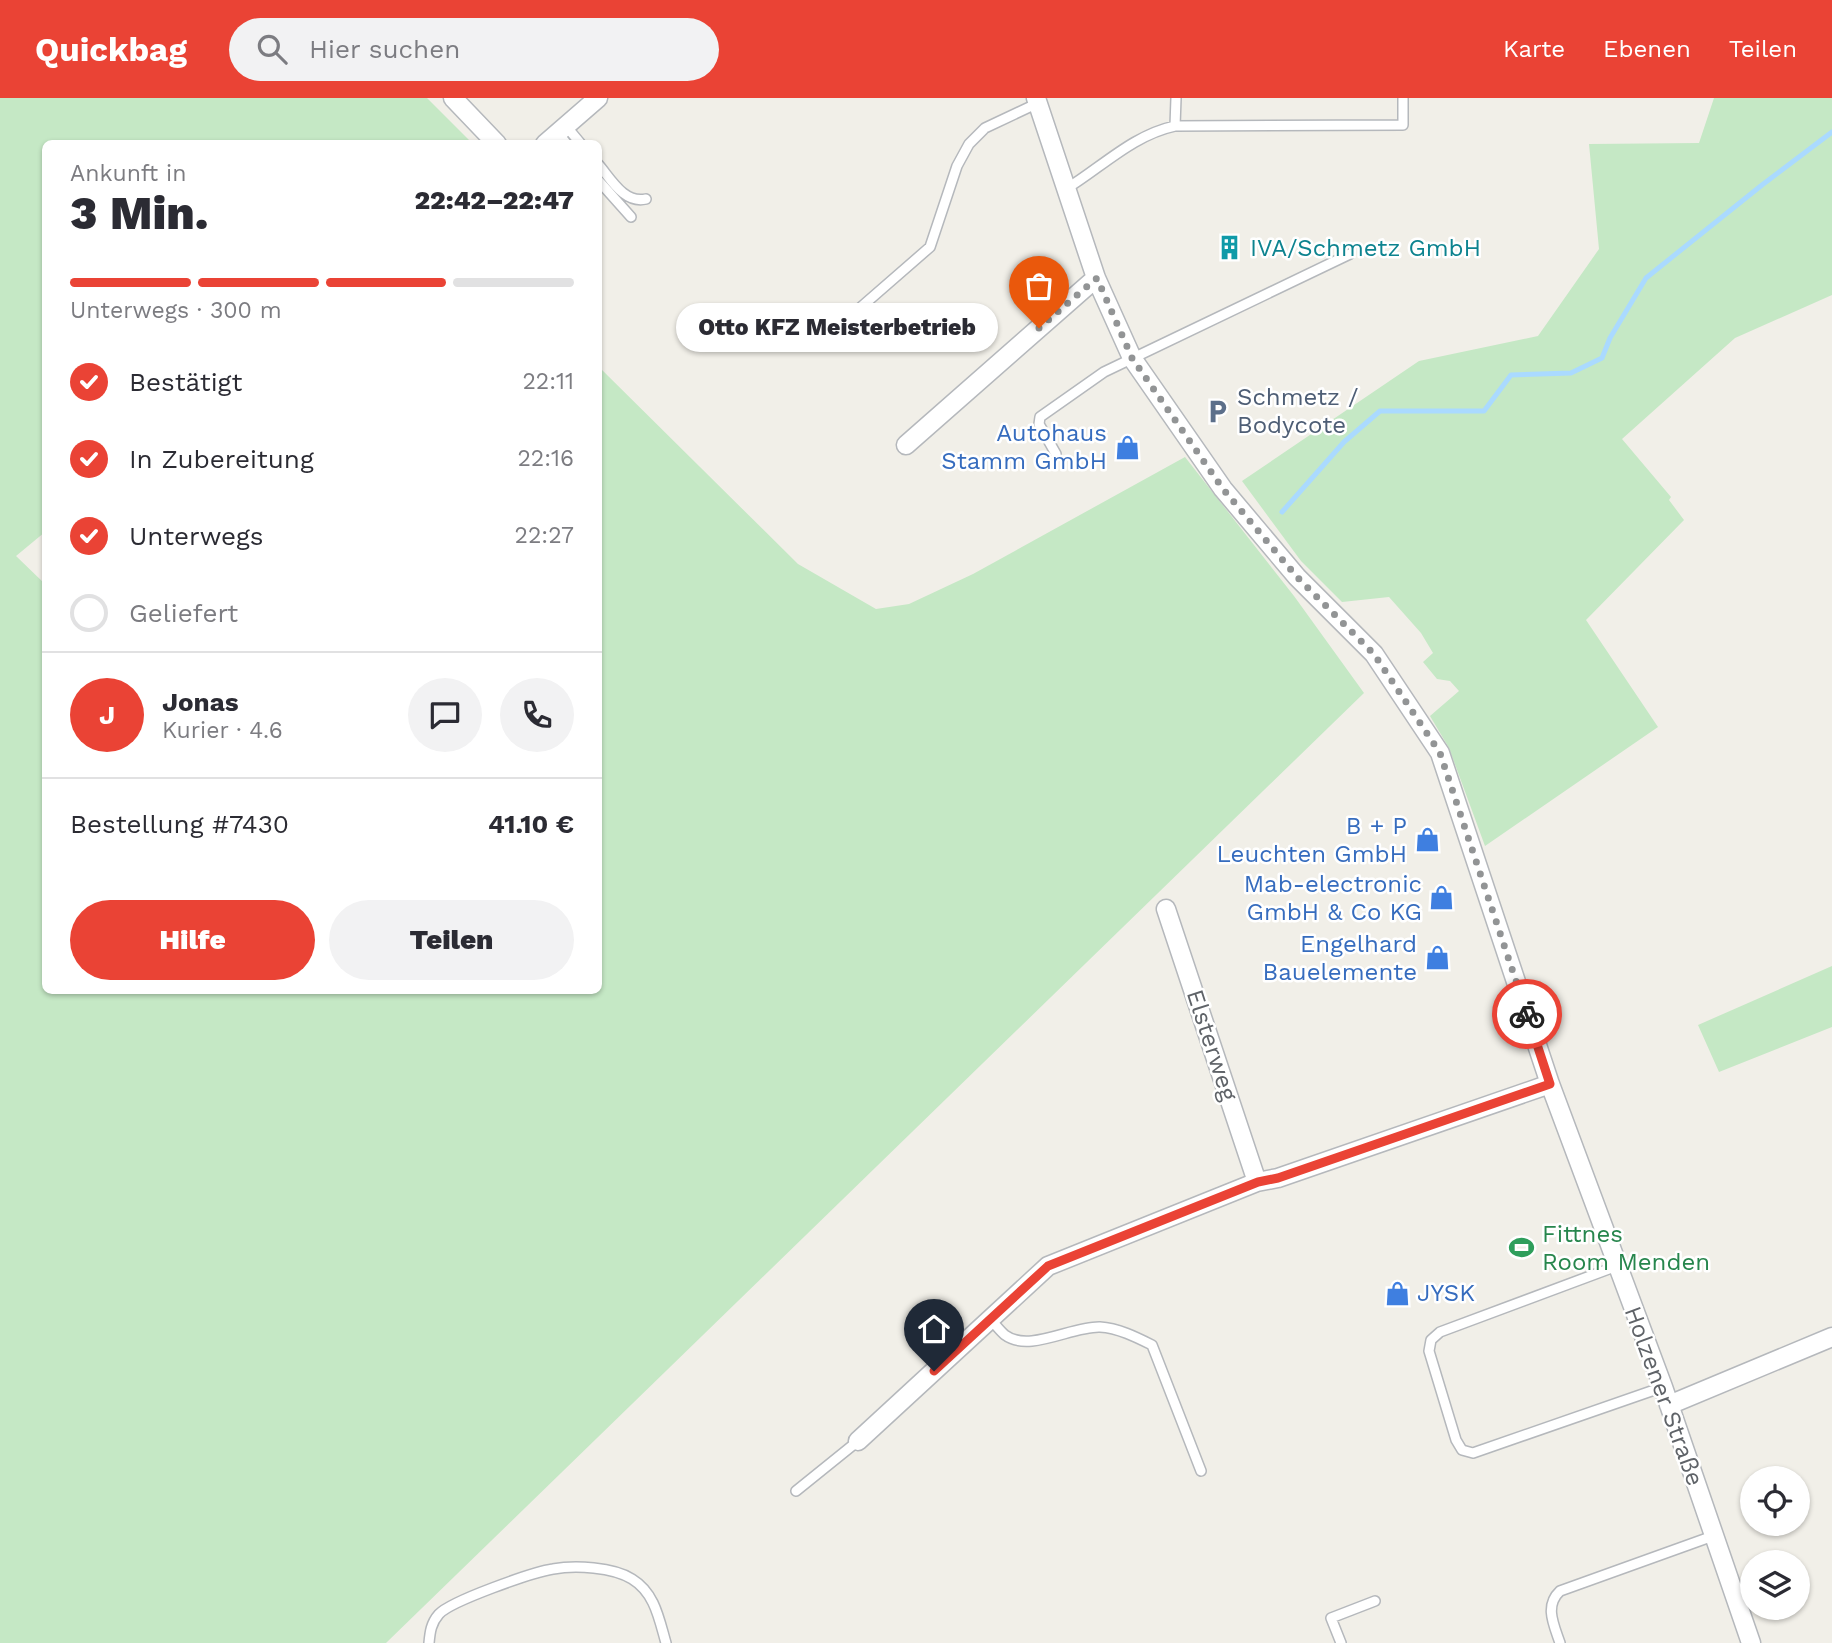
<!DOCTYPE html>
<html lang="de">
<head>
<meta charset="utf-8">
<style>
	:root { --surface:#fff; --page:#f2f2f3; --text:#2b2b33; --muted:#7c7c81; --line:#e1e1e2; --accent:#ea4335 }
	body { margin:0; font-family:"Work Sans",sans-serif; background:var(--page); color:var(--text); height:100vh; display:flex; flex-direction:column; font-size:26px; white-space:nowrap }
	* { box-sizing:border-box; margin:0 }
	p { font-size:23px; color:var(--muted) }
	.icon { flex:none; width:38px; height:38px; fill:none; stroke:currentColor; stroke-width:2; stroke-linecap:round; stroke-linejoin:round }
	.map { position:relative; flex:1; overflow:hidden }
	.details { position:absolute; left:42px; top:42px; width:560px; height:854px; display:flex; flex-direction:column; background:var(--surface); border-radius:10px; box-shadow:0 2px 5px #0004 }
	.details>* { flex:none }
	.buttons { position:absolute; left:1740px; top:1368px; display:grid; gap:14px }
	.buttons a { display:grid; place-items:center; width:70px; height:70px; border-radius:50%; background:var(--surface); box-shadow:0 2px 5px #0004; font-size:35px }
	.pin { position:absolute; display:grid; place-items:center; width:60px; height:60px; color:#fff; margin:-72px -30px; border-radius:50% 50% 50% 0; rotate:-45deg; box-shadow:0 0 7px #0007 }
	.pin .icon { rotate:45deg }
	.courier { position:absolute; display:grid; place-items:center; width:70px; height:70px; margin:-35px; border:5px solid #ea4335; border-radius:50%; background:#fff; color:#222; box-shadow:0 2px 9px #0007 }
	.bubble { position:absolute; height:49px; border-radius:24px; background:var(--surface); box-shadow:0 2px 5px #0004; font-size:23px; font-weight:800; line-height:49px; text-align:center }
	.headline em { font-style:normal; font-weight:800 }
	.headline div { display:flex; flex-direction:column-reverse }
	.headline { display:flex; align-items:center; justify-content:space-between; height:119px; padding:0 28px }
	h1 { font-size:46px; font-weight:800; line-height:52px }
	.bar { display:grid; grid-template-columns:repeat(4,1fr); gap:10px 7px; align-content:center; height:84px; padding:0 28px }
	.bar i { height:9px; border-radius:5px; background:var(--line) }
	.bar .current { background:var(--accent) }
	.bar p { grid-column:span 4 }
	.line { display:flex; align-items:center; gap:18px; padding:0 28px; border-top:2px solid var(--line) }
	.line div { flex:1 }
	.round { display:grid; place-items:center; flex:none; width:74px; height:74px; border-radius:37px; background:var(--page) }
	ol { padding:0 28px; list-style:none }
	li { display:flex; align-items:center; gap:21px; height:77px }
	li p { margin-inline-start:auto }
	li .icon { padding:7px; border-radius:50%; background:var(--accent); color:#fff; stroke-width:4 }
	li:last-child { color:var(--muted) }
	li i { width:38px; height:38px; border:4px solid var(--line); border-radius:50% }
	.button { display:flex; gap:14px; margin-top:auto; padding:14px 28px }
	.button a { flex:1; height:80px; border-radius:42px; background:var(--accent); color:#fff; font-size:28px; font-weight:800; line-height:80px; text-align:center }
	.button a+a { background:var(--page); color:var(--text) }
	header { display:flex; align-items:center; gap:42px; box-sizing:border-box; height:98px; padding:0 35px; background:var(--accent); color:#fff }
	header strong { font-size:33px }
	nav { display:flex; gap:38px; margin-inline-start:auto; font-size:24px }
	.search { width:490px; height:63px; background:var(--page); display:flex; align-items:center; gap:18px; box-sizing:border-box; padding:0 24px; border-radius:38px; color:var(--muted); font-size:26px }
	.map>svg:first-child { display:block }
</style>
</head>
<body>
<header>
<strong>Quickbag</strong>
<div class="search"><svg class="icon" aria-label="search" viewBox="0 0 24 24"><circle cx="10" cy="10" r="6"/><path d="M15 15l6 6"/></svg>Hier suchen</div>
<nav><a>Karte</a><a>Ebenen</a><a>Teilen</a></nav>
</header>
<div class="map">
<svg width="1832" height="1545" viewBox="0 0 1832 1545">
	<rect width="100%" height="100%" fill="#f1efe8"/>
	<path fill="#c5e8c5" d="M0,0H427L472,45L46,46L45,434L16,458L45,486L46,892H598L599,269L798,466L876,511L909,506L973,476L1185,359L1294,498L1364,595L386,1545H0Z
		M1714,0H1832V197L1735,240L1622,341L1671,399L1669,402L1684,422L1586,522L1658,629L1485,748L1449,650L1430,618L1459,593L1450,583L1437,581L1423,564L1433,555L1421,535L1389,499L1342,504L1301,463L1242,383L1419,263L1538,238L1599,151L1589,46L1699,45Z
		M1832,868V929L1719,974L1698,927Z"/>
	<g fill="none" stroke-linecap="round" stroke-linejoin="round">
		<path stroke="#aadaff" stroke-width="5" d="M1282,414L1344,344L1380,313H1484L1511,277L1571,275L1602,260L1610,240L1646,180L1762,87L1832,34"/>
		<defs>
			<path id="lane" d="M1176,0L1175,28L1403,27V0
				M566,28L581,46
				M558,35L567,46
				M598,66C611,81 624,106 646,101
				M598,82L631,119
				M1066,91C1102,69 1133,37 1175,28
				M845,223L930,149L957,68L969,46L985,30L1038,5
				M1056,356L1039,326L1040,319L1104,274L1350,156
				M1617,1168L1440,1234L1431,1242L1429,1253L1456,1342L1462,1352L1473,1355L1663,1289
				M990,1221C995,1226 1000,1233 1005,1237C1029,1255 1072,1228 1100,1229C1118,1230 1136,1239 1152,1247L1201,1373
				M796,1393L858,1343
				M429,1545C430,1534 431,1525 439,1516C451,1503 533,1474 553,1471C575,1467 613,1469 632,1481C655,1495 659,1521 666,1545
				M1341,1545L1331,1520L1375,1503
				M1560,1545C1554,1527 1544,1508 1560,1493L1713,1438"/>
			<path id="street" d="M453,0L497,46
				M1036,0L1096,180L1132,260L1223,391L1297,479L1374,556L1440,655L1550,986L1663,1289L1751,1545
				M545,46L598,0
				M906,347L1096,180
				M1166,811L1257,1084
				M1669,1307L1832,1239
				M858,1343L1048,1168L1257,1084L1278,1080L1550,986"/>
		</defs>
		<use href="#lane" stroke="#b5b8bc" stroke-width="12"/>
		<use href="#street" stroke="#b5b8bc" stroke-width="21"/>
		<use href="#lane" stroke="#fff" stroke-width="9"/>
		<use href="#street" stroke="#fff" stroke-width="18"/>
	</g>
	<g fill="none" stroke-linecap="round" stroke-linejoin="round">
		<path stroke="#929495" stroke-width="7" stroke-dasharray="0 12.6" d="M1039,230L1097,180L1132,260L1223,391L1297,479L1374,556L1440,655L1527,916"/>
		<path stroke="#ea4335" stroke-width="9" d="M934,1273L1048,1168L1258,1084L1278,1080L1550,986L1527,916"/>
	</g>
	<defs>
		<symbol id="building-bare" viewBox="-9 -9 18 18"><path d="M-4-6H4V6H1V3H-1V6H-4ZM-2.5-4.3h1.7v1.8h-1.7ZM.8-4.3h1.7v1.8H.8ZM-2.5-1h1.7V.8h-1.7ZM.8-1h1.7V.8H.8Z" fill="#0f9aa8" stroke="#fff" stroke-width="2.5" paint-order="stroke"/></symbol>
		<symbol id="parking-bare" viewBox="-9 -9 18 18"><path d="M-3.5-5.5H1a3.5 3.5 0 0 1 0 7H-1V5.5H-3.5ZM-1-3.4V-.6H.8a1.4 1.4 0 0 0 0-2.8Z" fill="#5c6f8a" stroke="#fff" stroke-width="2.5" paint-order="stroke"/></symbol>
		<symbol id="shop-bare" viewBox="-9 -9 18 18"><path d="M-5-2.5h2.3a2.7 3.5 0 0 1 5.4 0H5L5.5 6h-11ZM-1.5-2.5h3a1.5 2.3 0 0 0-3 0Z" fill="#3f7fe0" stroke="#fff" stroke-width="2.5" paint-order="stroke"/></symbol>
		<symbol id="stadium-bare" viewBox="-9 -9 18 18"><path d="M0-5a6.5 5 0 1 0 0 10a6.5 5 0 1 0 0-10ZM-3.5-1.8h7v3.6h-7Z" fill="#2e9e5b" stroke="#fff" stroke-width="2.5" paint-order="stroke"/></symbol>
	</defs>
	<g fill-rule="evenodd">
		<use href="#building-bare" x="1212" y="132" width="35" height="35"/>
		<use href="#parking-bare" x="1200" y="296" width="35" height="35"/>
		<use href="#shop-bare" x="1110" y="332" width="35" height="35"/>
		<use href="#shop-bare" x="1410" y="724" width="35" height="35"/>
		<use href="#shop-bare" x="1424" y="782" width="35" height="35"/>
		<use href="#shop-bare" x="1420" y="842" width="35" height="35"/>
		<use href="#stadium-bare" x="1504" y="1132" width="35" height="35"/>
		<use href="#shop-bare" x="1380" y="1178" width="35" height="35"/>
	</g>
	<g text-anchor="middle" stroke-width="5" stroke-linejoin="round" paint-order="stroke">
		<g font-size="24" fill="#0d838f" stroke="#fff" text-anchor="start">
			<text x="1250" y="158">IVA/Schmetz GmbH</text>
		</g>
		<g font-size="24" fill="#4e5e75" stroke="#fff" text-anchor="start">
			<text x="1237" y="307">Schmetz /<tspan x="1237" dy="28">Bodycote</tspan></text>
		</g>
		<g font-size="24" fill="#366cbe" stroke="#fff" text-anchor="end">
			<text x="1107" y="343">Autohaus<tspan x="1107" dy="28">Stamm GmbH</tspan></text>
			<text x="1407" y="736">B + P<tspan x="1407" dy="28">Leuchten GmbH</tspan></text>
			<text x="1422" y="794">Mab-electronic<tspan x="1422" dy="28">GmbH &amp; Co KG</tspan></text>
			<text x="1417" y="854">Engelhard<tspan x="1417" dy="28">Bauelemente</tspan></text>
			<text x="1417" y="1203" text-anchor="start">JYSK</text>
		</g>
		<g font-size="24" fill="#5f6368" stroke="#fff">
			<text transform="translate(1212 947) rotate(72)" y="8">Elsterweg</text>
			<text transform="translate(1664 1298) rotate(70)" y="8">Holzener Straße</text>
		</g>
		<g font-size="24" fill="#27864d" stroke="#fff" text-anchor="start">
			<text x="1542" y="1144">Fittnes<tspan x="1542" dy="28">Room Menden</tspan></text>
		</g>
	</g>
</svg>
<div class="buttons">
<a><svg class="icon" aria-label="locate" viewBox="0 0 24 24"><circle cx="12" cy="12" r="6"/><path d="M12 2v4M12 18v4M2 12h4M18 12h4"/></svg></a>
<a><svg class="icon" aria-label="layers" viewBox="0 0 24 24"><path d="M12 4l9 5-9 5-9-5zM3 14l9 5 9-5"/></svg></a>
</div>
<div class="pin" style="left:1039px;top:230px;background:#ea580c"><svg class="icon" aria-label="bag" viewBox="0 0 24 24"><path d="M5 8h14l-1 12H6zM9 8a3 3 0 0 1 6 0"/></svg></div>
<div class="pin" style="left:934px;top:1273px;background:#1f2937"><svg class="icon" aria-label="home" viewBox="0 0 24 24"><path d="M3 11l9-7 9 7M6 9v11h12V9"/></svg></div>
<div class="courier" style="left:1527px;top:916px"><svg class="icon" aria-label="bike" viewBox="0 0 24 24"><circle cx="6" cy="16" r="4"/><circle cx="18" cy="16" r="4"/><path d="M6 16l4-8h5l3 8M10 8l3 8H6M13 5h3"/></svg></div>
<div class="bubble" style="left:676px;top:205px;width:322px">Otto KFZ Meisterbetrieb</div>
<section class="details">
<div class="headline"><div><h1>3 Min.</h1><p>Ankunft in</p></div><em>22:42–22:47</em></div>
<div class="bar"><i class="current"></i><i class="current"></i><i class="current"></i><i></i><p>Unterwegs · 300 m</p></div>
<ol>
<li><svg class="icon" aria-label="check" viewBox="0 0 24 24"><path d="M5 12l5 5 9-10"/></svg>Bestätigt<p>22:11</p></li>
<li><svg class="icon" aria-label="check" viewBox="0 0 24 24"><path d="M5 12l5 5 9-10"/></svg>In Zubereitung<p>22:16</p></li>
<li><svg class="icon" aria-label="check" viewBox="0 0 24 24"><path d="M5 12l5 5 9-10"/></svg>Unterwegs<p>22:27</p></li>
<li><i></i>Geliefert</li>
</ol>
<div class="line" style="height:126px"><b class="round" style="background:var(--accent);color:#fff">J</b><div><b>Jonas</b><p>Kurier · 4.6</p></div><a class="round"><svg class="icon" aria-label="chat" viewBox="0 0 24 24"><path d="M4 5h16v11H9l-5 4z"/></svg></a><a class="round"><svg class="icon" aria-label="phone" viewBox="0 0 24 24"><path d="M5 4h4l2 5-3 2q2 4 5 5l2-3 5 2v4C11 20 4 13 5 4z"/></svg></a></div>
<div class="line" style="height:91px"><div>Bestellung #7430</div><b>41.10 €</b></div>
<div class="button"><a>Hilfe</a><a>Teilen</a></div>
</section>
</div>
</body>
</html>
